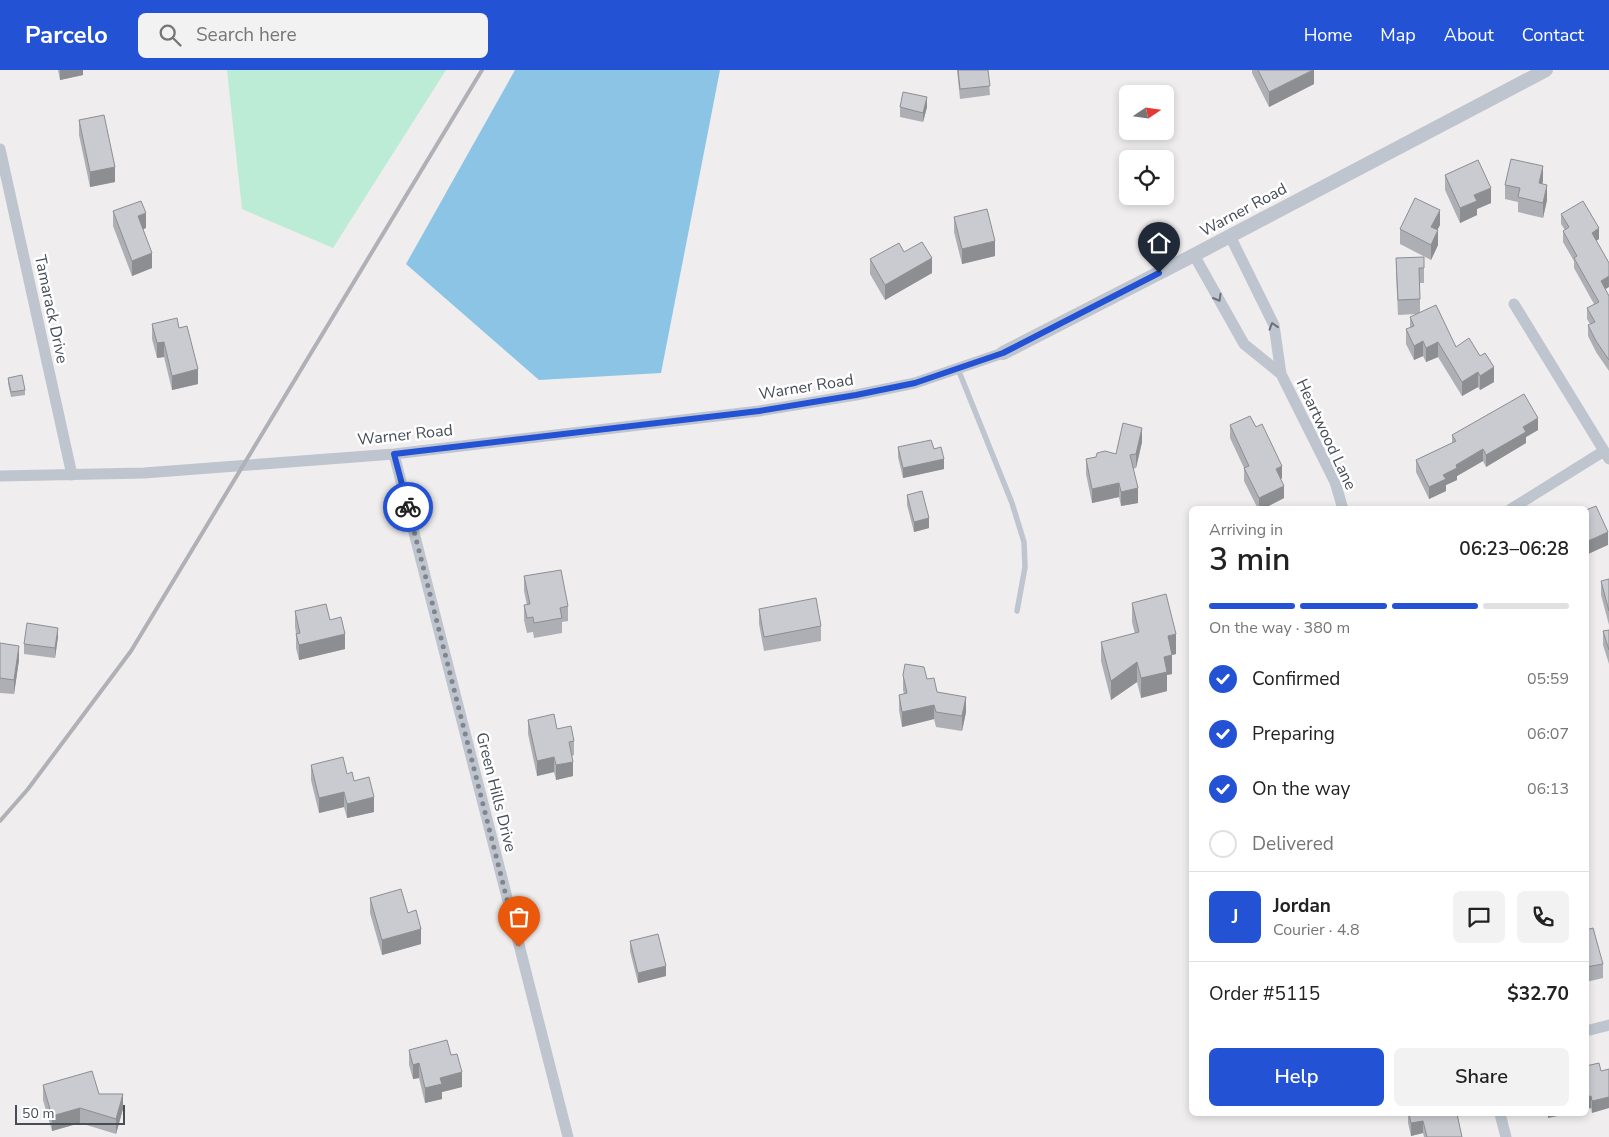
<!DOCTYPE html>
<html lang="en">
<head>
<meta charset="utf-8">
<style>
	:root { --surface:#fff; --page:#f2f2f2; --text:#222; --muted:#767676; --line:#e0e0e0; --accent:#2353d4 }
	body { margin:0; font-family:"Nunito Sans",sans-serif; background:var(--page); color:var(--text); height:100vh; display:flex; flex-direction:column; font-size:19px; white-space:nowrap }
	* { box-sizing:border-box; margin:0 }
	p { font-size:16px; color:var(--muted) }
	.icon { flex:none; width:28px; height:28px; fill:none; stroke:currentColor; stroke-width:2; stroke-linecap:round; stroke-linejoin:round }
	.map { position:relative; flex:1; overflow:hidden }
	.details { position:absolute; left:1189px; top:436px; width:400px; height:610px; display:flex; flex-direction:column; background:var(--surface); border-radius:8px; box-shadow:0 2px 8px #0003 }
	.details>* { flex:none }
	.needle { width:32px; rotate:77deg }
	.controls { position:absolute; left:1119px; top:15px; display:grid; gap:10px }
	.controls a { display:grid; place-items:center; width:55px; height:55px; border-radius:8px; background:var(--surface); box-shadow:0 2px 8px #0003; font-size:25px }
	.scale { position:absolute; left:15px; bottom:12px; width:110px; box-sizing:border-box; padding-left:5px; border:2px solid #464d59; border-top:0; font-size:14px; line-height:18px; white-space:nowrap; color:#464d59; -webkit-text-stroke:4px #fff; paint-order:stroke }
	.pin { position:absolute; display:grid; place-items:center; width:42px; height:42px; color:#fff; margin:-51px -21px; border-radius:50% 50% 50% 0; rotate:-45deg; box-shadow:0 0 5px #0007 }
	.pin .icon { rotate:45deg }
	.courier { position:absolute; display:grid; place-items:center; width:50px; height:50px; margin:-25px; border:4px solid #2353d4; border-radius:50%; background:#fff; color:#222; box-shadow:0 1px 6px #0007 }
	.summary em { font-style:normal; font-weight:600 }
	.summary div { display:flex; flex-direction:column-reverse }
	.summary { display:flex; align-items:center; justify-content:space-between; height:85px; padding:0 20px }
	h1 { font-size:32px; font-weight:600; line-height:38px }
	.bar { display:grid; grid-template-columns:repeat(4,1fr); gap:8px 5px; align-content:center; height:60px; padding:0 20px }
	.bar i { height:6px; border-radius:4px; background:var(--line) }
	.bar .on { background:var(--accent) }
	.bar p { grid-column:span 4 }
	.line { display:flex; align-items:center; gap:12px; padding:0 20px; border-top:1px solid var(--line) }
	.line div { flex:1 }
	.round { display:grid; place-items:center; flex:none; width:52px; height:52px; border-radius:8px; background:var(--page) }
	ol { padding:0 20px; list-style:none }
	li { display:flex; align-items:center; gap:15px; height:55px }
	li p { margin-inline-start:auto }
	li .icon { padding:5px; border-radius:50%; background:var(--accent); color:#fff; stroke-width:4 }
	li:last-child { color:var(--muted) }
	li i { width:28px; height:28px; border:2px solid var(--line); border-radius:50% }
	.action { display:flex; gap:10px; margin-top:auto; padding:10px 20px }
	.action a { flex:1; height:58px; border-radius:8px; background:var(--accent); color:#fff; font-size:20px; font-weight:600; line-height:58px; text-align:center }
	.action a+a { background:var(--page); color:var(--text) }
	header { display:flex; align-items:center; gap:30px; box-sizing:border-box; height:70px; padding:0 25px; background:var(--accent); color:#fff }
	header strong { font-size:24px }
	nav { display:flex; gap:28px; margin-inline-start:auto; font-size:18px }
	.search { width:350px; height:45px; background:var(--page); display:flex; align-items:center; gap:12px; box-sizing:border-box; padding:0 18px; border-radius:8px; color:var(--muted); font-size:19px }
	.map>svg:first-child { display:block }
</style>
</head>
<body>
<header>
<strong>Parcelo</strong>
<div class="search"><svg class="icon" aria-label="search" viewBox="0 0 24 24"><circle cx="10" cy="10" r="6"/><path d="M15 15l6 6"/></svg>Search here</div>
<nav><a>Home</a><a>Map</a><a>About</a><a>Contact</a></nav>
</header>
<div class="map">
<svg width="1609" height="1067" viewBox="0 0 1609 1067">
	<rect width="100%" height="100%" fill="#efeded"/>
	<path fill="#bdecd6" d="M227,0H446L333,178L242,139Z"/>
	<path fill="#8cc4e6" d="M515,0H720L661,303L539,310L406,194Z"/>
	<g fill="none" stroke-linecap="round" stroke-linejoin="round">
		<path stroke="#bec5ce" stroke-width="5.5" d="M958,299L1012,433L1024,472L1025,497L1017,541"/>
		<path stroke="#bec5ce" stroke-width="11" d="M0,79L72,405
			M1230,166L1274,255L1281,304L1335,412L1343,439
			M1194,185L1244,274L1281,304
			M1514,234L1609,389
			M394,384L568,1067
			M0,406L144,403L394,384L759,341L856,325L915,313L1003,283
			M1511,439L1604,381
			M1586,961L1609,955
			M1500,1044L1506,1067"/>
		<path stroke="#bec5ce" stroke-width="14" d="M1003,283L1194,185L1546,0"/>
		<path stroke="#afb1b7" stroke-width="4" d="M0,751L28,719L131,581L482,0"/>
	</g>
	<path fill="#aeafb4" d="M58,0H83V5L60,10Z
		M957,0H988L990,25L960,29Z
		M1252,0H1314V14L1269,37L1252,3Z
		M900,37H927L923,52L900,47Z
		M79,50L115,112L90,117L79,65Z
		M1445,105L1491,133L1477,139V145L1460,153L1445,120Z
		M1543,111L1542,114L1547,130L1543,148L1518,142V132L1505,129V115Z
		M113,141L146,158L143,159L152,198L132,206L113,156Z
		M1561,144L1599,169L1596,171L1605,219L1609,226V301L1596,282L1588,266V255L1590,254L1587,249V238L1594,234L1574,198V191L1563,172V161L1565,160L1561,154Z
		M954,147L995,186L962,194L954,162Z
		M1440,155L1437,160L1438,175L1431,190L1400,174V159Z
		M904,182L932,203L885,230L870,204V189Z
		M1396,188L1424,198V213H1420V242L1494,312L1480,320L1478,317L1462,326L1438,287L1426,292L1423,286L1414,290L1406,274V259L1410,258V247L1417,244L1398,245L1396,203Z
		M152,254L179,258L198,314L172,320L164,287L157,288L152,269Z
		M8,308L25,320V325L11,327L8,313Z
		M1230,355L1282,408L1281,409L1284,428L1263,439H1258L1244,411V398L1230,368Z
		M1538,360L1526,367V373L1486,397L1483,391L1457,406V410L1446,415V421L1429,429L1416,402V390L1452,373V365Z
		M1142,372L1136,398L1133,399L1138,433L1121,436L1119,427L1092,433L1086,404V389L1116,384Z
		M898,377L934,379L944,399L903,408L898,387Z
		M907,425L929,458L914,462L907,435Z
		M524,506L568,536V551L562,552V563L534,568L533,562L527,563L524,550V535H527L524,521Z
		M1609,509V555L1601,525V511Z
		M1132,533L1176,584L1172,585V604L1167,605V621L1141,628L1137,612L1111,630L1101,591V572L1135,564L1132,552Z
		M759,539L821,556V571L764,581L759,554Z
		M295,541L330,550L345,579L299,590L296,578V564L295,556Z
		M1609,560V594L1603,575V561Z
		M58,567L55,588L24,584V574Z
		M0,573L19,590L14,624L0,623Z
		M903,605L927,609L937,622L966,642L962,661L936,657L934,649L902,657L899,640V625L904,624L903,620Z
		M528,650L557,659L574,671V685L572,686L573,706L556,710L554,702L537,706L528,664Z
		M311,695L347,704L354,711L374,742L347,748L344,737L319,743L311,710Z
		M370,828L408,843L421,874L382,885L370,843Z
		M1586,860L1603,894V908L1586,912Z
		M630,871L666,906L638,913L630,881Z
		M409,980L451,985L462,1017L442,1022V1029L425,1033L419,1008L413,1009L409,995Z
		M1599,993L1592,1043L1591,1038L1586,1039V996Z
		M43,1015L99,1024L123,1039L116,1064L80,1053L52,1061L43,1030Z
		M1408,1044H1457L1462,1067H1424L1423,1063L1411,1066L1408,1053Z"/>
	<path fill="#8d8e92" d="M60,0H83V5L60,10Z
		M1313,0H1314V14L1269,37V22Z
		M927,27V37L923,52V43Z
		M1543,96V111L1539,128V113Z
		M115,97V112L90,117V102Z
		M1547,115V130L1543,148V133Z
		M1491,118V133L1477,139V145L1460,153V138L1474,125Z
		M1440,140V155L1431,172V157Z
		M146,143V158L138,161V146Z
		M1599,158V169L1592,173V163Z
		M1438,160V175L1431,190V175Z
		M995,171V186L962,194V179Z
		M152,183V198L132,206V191Z
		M932,188V203L885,230V215Z
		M1609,206V217L1601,222V211Z
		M1423,271V286L1414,290V276Z
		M164,272V287L157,288V273Z
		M1438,272V287L1426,292V278Z
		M1494,297V312L1480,320V306Z
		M198,299V314L172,320V306Z
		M1478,302V317L1462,326V312Z
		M1538,348V360L1526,367V373L1486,397V385L1523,357Z
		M1142,358V372L1136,398V384Z
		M1483,379V391L1457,406V410L1446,415V421L1429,429V417L1443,405L1456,395Z
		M944,389V399L903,408V398Z
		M1282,396V408L1276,411V399Z
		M1119,413V427L1092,433V419Z
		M1284,416V428L1263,439H1259V428Z
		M1138,418V433L1121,436V422Z
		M929,448V458L914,462V452Z
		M1608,462V475L1586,485V472Z
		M58,558V567L55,588V578Z
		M345,564V579L299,590V575Z
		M1176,564V584L1172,585V604L1167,605V621L1141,628V608L1168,566Z
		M19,576V590L14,624V610Z
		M1137,592V612L1111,630V611Z
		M966,627V642L962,661V646Z
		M934,635V649L902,657V642Z
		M554,687V702L537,706V691Z
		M573,692V706L556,710V695Z
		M344,722V737L319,743V728Z
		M374,727V742L347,748V734Z
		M421,859V874L382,885V870Z
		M666,896V906L638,913V903Z
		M419,993V1008L413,1009V995Z
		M462,1002V1017L442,1022V1029L425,1033V1018L440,1008Z
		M123,1024V1039L116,1064V1049Z
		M1591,1026V1038L1586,1039V1027Z
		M1609,1027V1038L1592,1043V1031Z
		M80,1038V1053L52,1061V1046Z
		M1548,1044H1567L1548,1048Z
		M1423,1051V1063L1411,1066V1053Z"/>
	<path fill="#cacbd1" stroke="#8d8e92" d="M958,0H988L990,16L960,19Z
		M1258,0H1313L1269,22Z
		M903,22L927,27L923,43L900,37Z
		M104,45L115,97L90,102L79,50Z
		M1511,89L1543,96L1539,113L1547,115L1543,133L1518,127L1520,118L1505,115Z
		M1478,90L1491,118L1474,125L1477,131L1460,138L1445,105Z
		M1415,128L1440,140L1431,157L1438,160L1431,175L1400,159Z
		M141,131L146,143L138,146L152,183L132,191L113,141Z
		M1583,131L1599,158L1592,163L1609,193V206L1601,211L1609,226V290L1596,271L1588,255L1595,252L1587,238L1599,232L1574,188L1577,186L1563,161L1569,157L1561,144Z
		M987,139L995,171L962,179L954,147Z
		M922,172L932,188L885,215L870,189L899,173L904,182Z
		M1424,187V198H1419L1420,229L1398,230L1396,188Z
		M1436,235L1456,277L1469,268L1480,286L1485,283L1494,297L1480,306L1478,302L1462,312L1438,272L1426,278L1423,271L1414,276L1406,259L1414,256L1410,247Z
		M177,248L179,258L187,256L198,299L172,306L164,272L157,273L152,254Z
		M22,305L25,320L11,322L8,308Z
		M1524,324L1538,348L1523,357L1526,362L1486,385L1483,379L1456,395L1457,398L1443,405L1446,409L1429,417L1416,390L1456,371L1452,365Z
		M1250,346L1256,357L1262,354L1282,396L1276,399L1284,416L1259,428L1244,398L1249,396L1230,355Z
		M1123,353L1142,358L1136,384L1130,385L1138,418L1121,422L1119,413L1092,419L1086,389L1096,387L1097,383L1105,381L1116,384Z
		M931,370L934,379L941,377L944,389L903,398L898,377Z
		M922,421L929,448L914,452L907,425Z
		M1596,436L1608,462L1586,472V440Z
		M561,500L568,536L560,538L562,548L534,553L533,547L527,548L524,535L530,534L524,506Z
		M1609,509V541L1601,511Z
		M1166,524L1176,564L1168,566L1172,585L1164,587L1167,602L1141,608L1137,592L1111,611L1101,572L1139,562L1132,533Z
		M816,528L821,556L764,567L759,539Z
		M326,534L330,550L341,547L345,564L299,575L296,564L300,563L295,541Z
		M27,553L58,558L55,578L24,574Z
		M1609,560V580L1603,561Z
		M0,573L19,576L14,610L0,608Z
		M905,594L924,597L927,609L934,608L937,622L966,627L962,646L936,642L934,635L902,642L899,625L907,623L903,605Z
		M554,644L557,659L571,656L574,671L569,672L573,692L556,695L554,687L537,691L528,650Z
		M343,687L347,704L352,702L354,711L369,707L374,727L347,734L344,722L319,728L311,695Z
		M401,819L408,843L416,840L421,859L382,870L370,828Z
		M1593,858L1603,894L1586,897V860Z
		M658,864L666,896L638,903L630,871Z
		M447,970L451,985L457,984L462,1002L440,1008L442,1014L425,1018L419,993L413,995L409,980Z
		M1599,993L1601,1001L1609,999V1027L1592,1031L1591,1026L1586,1027V996Z
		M92,1001L99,1024H123L116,1049L80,1038L52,1046L43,1015Z
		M1409,1044H1457L1462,1067H1427L1423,1051L1411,1053Z"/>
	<defs><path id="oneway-chevron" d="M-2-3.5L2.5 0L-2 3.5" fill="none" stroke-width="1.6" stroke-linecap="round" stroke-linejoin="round" transform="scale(1.25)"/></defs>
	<g stroke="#6a717c">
		<use href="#oneway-chevron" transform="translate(1218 228) rotate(60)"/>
		<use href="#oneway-chevron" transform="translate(1273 256) rotate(-107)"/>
	</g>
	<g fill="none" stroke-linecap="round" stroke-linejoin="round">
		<path stroke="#81858d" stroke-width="5" stroke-dasharray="0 9" d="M408,437L519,877"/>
		<path stroke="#2353d4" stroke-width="6" d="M408,437L394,384L759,341L856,325L915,313L1003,283L1159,203"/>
	</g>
	<g text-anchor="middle" stroke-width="5" stroke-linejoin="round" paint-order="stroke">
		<g font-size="16" fill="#464d59" stroke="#fff">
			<text transform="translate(1243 139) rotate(-28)" y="6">Warner Road</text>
			<text transform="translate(52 239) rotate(78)" y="6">Tamarack Drive</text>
			<text transform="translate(806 316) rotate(-9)" y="6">Warner Road</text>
			<text transform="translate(405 364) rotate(-6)" y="6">Warner Road</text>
			<text transform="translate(1327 364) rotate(65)" y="6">Heartwood Lane</text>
			<text transform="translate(497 722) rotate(76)" y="6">Green Hills Drive</text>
		</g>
	</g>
</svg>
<div class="controls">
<a><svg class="needle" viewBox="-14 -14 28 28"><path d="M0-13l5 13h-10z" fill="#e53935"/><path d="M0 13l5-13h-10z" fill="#767676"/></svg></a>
<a><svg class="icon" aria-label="locate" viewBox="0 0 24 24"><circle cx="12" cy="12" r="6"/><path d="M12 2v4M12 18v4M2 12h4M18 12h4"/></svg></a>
</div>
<div class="scale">50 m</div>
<div class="pin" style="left:519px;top:877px;background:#ea580c"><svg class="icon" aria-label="bag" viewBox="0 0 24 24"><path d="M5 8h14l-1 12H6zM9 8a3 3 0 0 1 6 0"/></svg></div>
<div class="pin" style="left:1159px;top:203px;background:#1f2937"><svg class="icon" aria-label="home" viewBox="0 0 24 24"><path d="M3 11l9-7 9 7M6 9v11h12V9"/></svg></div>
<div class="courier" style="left:408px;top:437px"><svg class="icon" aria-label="bike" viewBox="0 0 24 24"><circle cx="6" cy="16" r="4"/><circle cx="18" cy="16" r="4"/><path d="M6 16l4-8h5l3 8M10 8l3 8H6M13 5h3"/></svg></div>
<section class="details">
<div class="summary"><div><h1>3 min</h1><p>Arriving in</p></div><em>06:23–06:28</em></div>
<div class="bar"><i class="on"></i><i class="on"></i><i class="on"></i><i></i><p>On the way · 380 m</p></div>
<ol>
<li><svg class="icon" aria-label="check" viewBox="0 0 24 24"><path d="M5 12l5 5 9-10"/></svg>Confirmed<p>05:59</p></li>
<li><svg class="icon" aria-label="check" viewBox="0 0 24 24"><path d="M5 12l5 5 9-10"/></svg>Preparing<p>06:07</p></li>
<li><svg class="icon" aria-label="check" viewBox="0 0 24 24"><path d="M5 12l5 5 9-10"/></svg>On the way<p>06:13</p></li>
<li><i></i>Delivered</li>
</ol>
<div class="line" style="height:90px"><b class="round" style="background:var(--accent);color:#fff">J</b><div><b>Jordan</b><p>Courier · 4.8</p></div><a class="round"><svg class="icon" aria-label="chat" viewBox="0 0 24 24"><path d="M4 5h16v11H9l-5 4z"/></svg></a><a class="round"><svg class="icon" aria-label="phone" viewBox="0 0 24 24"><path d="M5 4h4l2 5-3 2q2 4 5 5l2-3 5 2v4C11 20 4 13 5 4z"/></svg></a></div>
<div class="line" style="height:65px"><div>Order #5115</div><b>$32.70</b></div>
<div class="action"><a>Help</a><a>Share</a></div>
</section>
</div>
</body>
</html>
